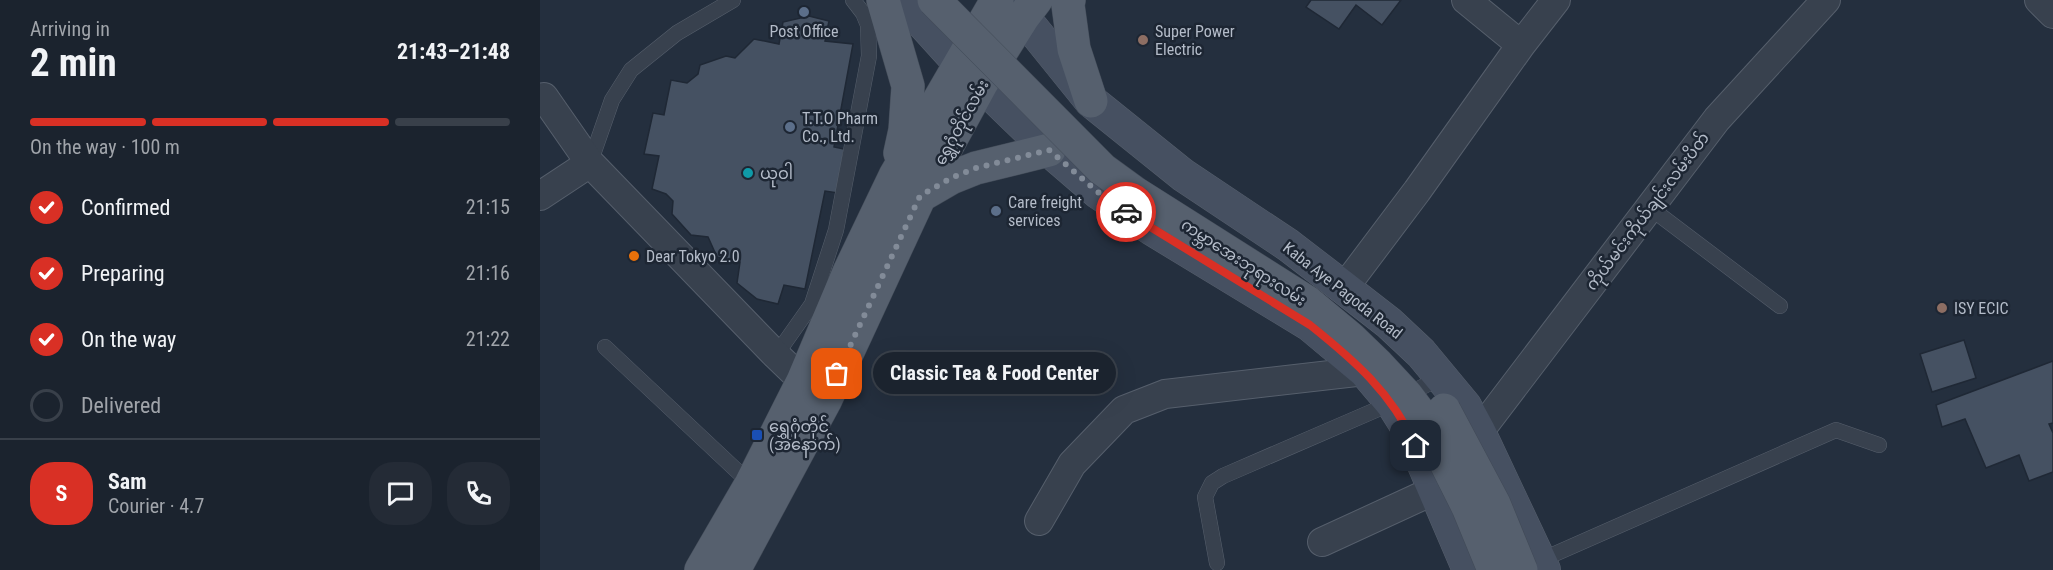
<!DOCTYPE html>
<html lang="en">
<head>
<meta charset="utf-8">
<style>
	:root { --surface:#1b232e; --page:#242b36; --text:#f1f3f6; --muted:#a0a4aa; --line:#39404a; --accent:#d93025 }
	body { margin:0; font-family:"Roboto Condensed","Noto Sans Myanmar",sans-serif; background:var(--page); color:var(--text); height:100vh; display:flex; flex-direction:column; font-size:22px; white-space:nowrap }
	* { box-sizing:border-box; margin:0 }
	p { font-size:20px; color:var(--muted) }
	.icon { flex:none; width:33px; height:33px; fill:none; stroke:currentColor; stroke-width:2; stroke-linecap:round; stroke-linejoin:round }
	.map { position:relative; flex:1; overflow:hidden }
	.sheet { display:flex; flex-direction:column; background:var(--surface); width:540px }
	.sheet>* { flex:none }
	.pin { position:absolute; display:grid; place-items:center; width:51px; height:51px; color:#fff; margin:-26px; border-radius:12px; box-shadow:0 3px 9px #0006 }
	.courier { position:absolute; display:grid; place-items:center; width:60px; height:60px; margin:-30px; border:4px solid #d93025; border-radius:50%; background:#fff; color:#222; box-shadow:0 2px 8px #0007 }
	.bubble { position:absolute; height:42px; border-radius:21px; background:var(--surface); box-shadow:0 6px 24px #0002,0 0 0 2px var(--line); font-size:20px; font-weight:700; line-height:42px; text-align:center }
	.headline em { font-style:normal; font-weight:700 }
	.headline div { display:flex; flex-direction:column-reverse }
	.headline { display:flex; align-items:center; justify-content:space-between; height:102px; padding:0 30px }
	h1 { font-size:39px; font-weight:700; line-height:45px }
	.bar { display:grid; grid-template-columns:repeat(4,1fr); gap:9px 6px; align-content:center; height:72px; padding:0 30px }
	.bar i { height:8px; border-radius:4px; background:var(--line) }
	.bar .current { background:var(--accent) }
	.bar p { grid-column:span 4 }
	.line { display:flex; align-items:center; gap:15px; padding:0 30px; border-top:2px solid var(--line) }
	.line div { flex:1 }
	.round { display:grid; place-items:center; flex:none; width:63px; height:63px; border-radius:24px; background:var(--page) }
	ol { padding:0 30px; list-style:none }
	li { display:flex; align-items:center; gap:18px; height:66px }
	li p { margin-inline-start:auto }
	li .icon { padding:6px; border-radius:50%; background:var(--accent); color:#fff; stroke-width:4 }
	li:last-child { color:var(--muted) }
	li i { width:33px; height:33px; border:3px solid var(--line); border-radius:50% }
	main { display:flex; flex:1; min-height:0 }
	.map>svg:first-child { display:block }
</style>
</head>
<body>
<main>
<section class="sheet">
<div class="headline"><div><h1>2 min</h1><p>Arriving in</p></div><em>21:43–21:48</em></div>
<div class="bar"><i class="current"></i><i class="current"></i><i class="current"></i><i></i><p>On the way · 100 m</p></div>
<ol>
<li><svg class="icon" aria-label="check" viewBox="0 0 24 24"><path d="M5 12l5 5 9-10"/></svg>Confirmed<p>21:15</p></li>
<li><svg class="icon" aria-label="check" viewBox="0 0 24 24"><path d="M5 12l5 5 9-10"/></svg>Preparing<p>21:16</p></li>
<li><svg class="icon" aria-label="check" viewBox="0 0 24 24"><path d="M5 12l5 5 9-10"/></svg>On the way<p>21:22</p></li>
<li><i></i>Delivered</li>
</ol>
<div class="line" style="height:108px"><b class="round" style="background:var(--accent);color:#fff">S</b><div><b>Sam</b><p>Courier · 4.7</p></div><a class="round"><svg class="icon" aria-label="chat" viewBox="0 0 24 24"><path d="M4 5h16v11H9l-5 4z"/></svg></a><a class="round"><svg class="icon" aria-label="phone" viewBox="0 0 24 24"><path d="M5 4h4l2 5-3 2q2 4 5 5l2-3 5 2v4C11 20 4 13 5 4z"/></svg></a></div>
</section>
<div class="map">
<svg width="1513" height="570" viewBox="0 0 1513 570">
	<rect width="100%" height="100%" fill="#242f3e"/>
	<path fill="#455162" stroke="#1f2835" stroke-width="1.5" d="M771,0H861L842,25L816,5L799,29L766,7Z
		M269,16L289,21L285,41L313,44L294,147L304,149L298,193L285,191L265,289L244,285L238,304L217,299L197,283L200,262L177,257L168,237L151,235L132,214L133,201L126,194L112,189L119,156L104,154L113,113L124,115L131,80L147,83L158,74L160,65L186,56L195,58L214,39L239,44L243,22Z
		M1424,340L1436,378L1392,392L1380,354Z
		M1513,361V423L1509,424L1513,433V472L1489,481L1479,455L1446,468L1425,419L1402,427L1396,405Z"/>
	<g fill="none" stroke-linecap="round" stroke-linejoin="round">
		<defs>
			<path id="lane" d="M50,163L72,100L91,70L137,33L193,0
				M1109,207L1240,306
				M65,347L211,484
				M236,355L272,304L296,230L329,56L328,25L323,13L313,0
				M1001,560L1296,430L1339,445
				M677,563L665,497L672,483L683,476L852,403L901,377"/>
			<path id="street" d="M926,0L981,45
				M1499,0L1513,14
				M4,97L50,163
				M0,196L50,163L236,355L263,381L281,390
				M804,288L877,191L981,45L1016,0
				M939,432L1177,119L1286,0
				M499,521L532,464L584,410L625,394L825,371
				M782,542L895,490"/>
			<path id="secondary" d="M362,0L420,64L509,150L559,193L612,229L770,325L825,371L852,403L869,430L929,570
				M465,0L483,17L551,101L643,175L748,245L804,288L849,323L881,353L925,406L939,432L1004,570"/>
			<path id="primary" d="M343,0L368,86L365,130L360,153
				M529,0L528,5L534,49L551,101
				M380,196L411,178L436,168L509,150
				M161,570L211,484L263,381L310,270L355,176L457,0
				M194,570L285,401L380,196L441,84L483,17L496,0"/>
		</defs>
		<use href="#lane" stroke="#565f6c" stroke-width="16"/>
		<use href="#street" stroke="#565f6c" stroke-width="30"/>
		<use href="#secondary" stroke="#565f6c" stroke-width="34"/>
		<use href="#primary" stroke="#414a57" stroke-width="34"/>
		<use href="#lane" stroke="#38414e" stroke-width="15"/>
		<use href="#street" stroke="#38414e" stroke-width="28"/>
		<use href="#secondary" stroke="#465061" stroke-width="33"/>
		<use href="#primary" stroke="#56606e" stroke-width="33"/>
		<defs>
			<path id="primary-bridge" d="M394,0L562,169L595,193L767,302L810,338L838,365L866,395L884,419L928,507L954,570
				M904,410L954,504L981,570"/>
		</defs>
		<use href="#primary-bridge" stroke="#414a57" stroke-width="34" stroke-linecap="butt"/>
		<use href="#primary-bridge" stroke="#56606e" stroke-width="33"/>
	</g>
	<g fill="none" stroke-linecap="round" stroke-linejoin="round">
		<path stroke="#828b98" stroke-width="6" stroke-dasharray="0 10.8" d="M297,374L380,196L411,178L436,168L509,150L559,193L586,212"/>
		<path stroke="#d93025" stroke-width="8" d="M586,212L770,325C815,361 851,392 876,446"/>
	</g>
	<g fill="#5c6f8a" stroke="#1d2633" stroke-width="2">
		<circle cx="264" cy="12" r="6"/>
		<circle cx="250" cy="127" r="6"/>
		<circle cx="456" cy="211" r="6"/>
	</g>
	<g fill="#8d6e63" stroke="#1d2633" stroke-width="2">
		<circle cx="603" cy="40" r="6"/>
		<circle cx="1402" cy="308" r="6"/>
	</g>
	<circle fill="#0f9aa8" stroke="#1d2633" stroke-width="2" cx="208" cy="173" r="6"/>
	<circle fill="#e8710a" stroke="#1d2633" stroke-width="2" cx="94" cy="256" r="6"/>
	<rect fill="#1a4fb4" stroke="#1d2633" stroke-width="2" x="211" y="429" width="12" height="12" rx="3"/>
	<g text-anchor="middle" stroke-width="5" stroke-linejoin="round" paint-order="stroke">
		<g font-size="16" fill="#b4bcc9" stroke="#1d2633" text-anchor="start">
			<text x="264" y="37" text-anchor="middle">Post Office</text>
			<text x="615" y="37">Super Power<tspan x="615" dy="18">Electric</tspan></text>
			<text x="262" y="124">T.T.O Pharm<tspan x="262" dy="18">Co., Ltd.</tspan></text>
			<text x="220" y="179">ယုဝါ</text>
			<text x="468" y="208">Care freight<tspan x="468" dy="18">services</tspan></text>
			<text x="106" y="262">Dear Tokyo 2.0</text>
			<text x="1414" y="314">ISY ECIC</text>
			<text x="229" y="432">ရွှေဂုံတိုင်<tspan x="229" dy="18">(အနောက်)</tspan></text>
		</g>
		<g font-size="16" fill="#b4bcc9" stroke="#1d2633">
			<text transform="translate(421 122) rotate(-61)" y="6">ရွှေဂုံတိုင်လမ်း</text>
			<text transform="translate(1107 211) rotate(-53)" y="6">ကိုယ်မင်းကိုယ်ချင်းလမ်းပိတ်</text>
			<text transform="translate(704 262) rotate(33)" y="6">ကမ္ဘာအေးဘုရားလမ်း</text>
			<text transform="translate(803 290) rotate(38)" y="6">Kaba Aye Pagoda Road</text>
		</g>
	</g>
</svg>
<div class="pin" style="left:297px;top:374px;background:#ea580c"><svg class="icon" aria-label="bag" viewBox="0 0 24 24"><path d="M5 8h14l-1 12H6zM9 8a3 3 0 0 1 6 0"/></svg></div>
<div class="pin" style="left:876px;top:446px;background:#1f2937"><svg class="icon" aria-label="home" viewBox="0 0 24 24"><path d="M3 11l9-7 9 7M6 9v11h12V9"/></svg></div>
<div class="courier" style="left:586px;top:212px"><svg class="icon" aria-label="car" viewBox="0 0 24 24"><path d="M5 17H2v-5l4-1 3-4h7l3 4 3 1v5h-3M9 17h6M6 11h13"/><circle cx="7" cy="17" r="2"/><circle cx="17" cy="17" r="2"/></svg></div>
<div class="bubble" style="left:333px;top:352px;width:243px">Classic Tea &amp; Food Center</div>
</div>
</main>
</body>
</html>
